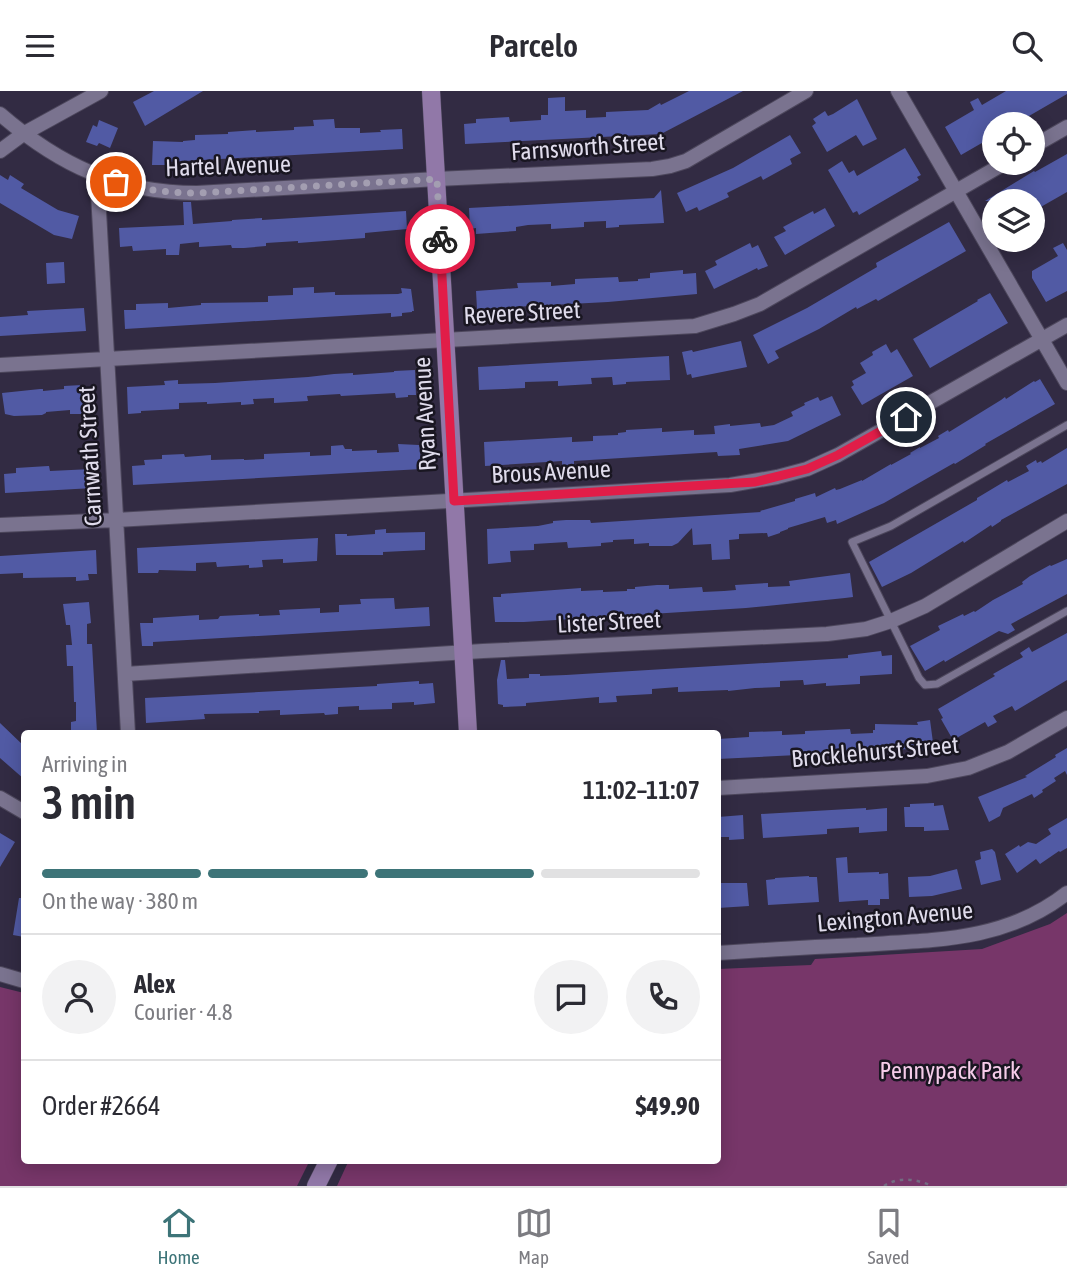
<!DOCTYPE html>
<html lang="en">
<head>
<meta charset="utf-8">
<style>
	:root { --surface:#fff; --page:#f2f2f3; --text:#2b2b33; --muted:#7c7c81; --line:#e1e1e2; --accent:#3d7478 }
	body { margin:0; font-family:"Asap Condensed",sans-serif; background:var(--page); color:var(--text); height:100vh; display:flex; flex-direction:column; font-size:26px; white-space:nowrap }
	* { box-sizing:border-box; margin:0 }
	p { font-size:23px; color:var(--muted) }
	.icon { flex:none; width:38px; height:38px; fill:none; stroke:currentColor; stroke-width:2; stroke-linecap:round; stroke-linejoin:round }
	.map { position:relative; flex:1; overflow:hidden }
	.side { position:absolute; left:21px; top:639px; width:700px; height:434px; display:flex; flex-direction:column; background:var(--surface); border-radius:7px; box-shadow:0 4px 18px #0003 }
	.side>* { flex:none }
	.tools { position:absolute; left:982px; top:21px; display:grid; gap:14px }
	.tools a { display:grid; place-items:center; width:63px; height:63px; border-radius:50%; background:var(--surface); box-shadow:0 4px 18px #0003; font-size:35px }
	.pin { position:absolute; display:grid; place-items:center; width:60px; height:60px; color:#fff; margin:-30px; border:4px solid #fff; border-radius:50%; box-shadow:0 2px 7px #0007 }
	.courier { position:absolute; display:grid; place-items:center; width:70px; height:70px; margin:-35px; border:5px solid #e11d48; border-radius:50%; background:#fff; color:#222; box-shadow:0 2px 9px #0007 }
	.head em { font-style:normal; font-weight:600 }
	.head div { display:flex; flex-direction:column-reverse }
	.head { display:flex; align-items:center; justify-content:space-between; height:119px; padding:0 21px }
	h1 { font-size:46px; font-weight:600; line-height:52px }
	.bar { display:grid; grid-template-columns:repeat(4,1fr); gap:10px 7px; align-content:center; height:84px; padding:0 21px }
	.bar i { height:9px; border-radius:5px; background:var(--line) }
	.bar .current { background:var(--accent) }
	.bar p { grid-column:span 4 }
	.line { display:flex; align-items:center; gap:18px; padding:0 21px; border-top:2px solid var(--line) }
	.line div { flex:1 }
	.round { display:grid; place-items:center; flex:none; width:74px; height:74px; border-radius:37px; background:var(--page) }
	header { display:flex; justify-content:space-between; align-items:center; height:91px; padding:0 21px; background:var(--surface); font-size:32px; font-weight:600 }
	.menu { display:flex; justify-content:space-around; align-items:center; height:98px; border-top:2px solid var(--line); background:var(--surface); font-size:19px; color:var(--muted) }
	.menu a { display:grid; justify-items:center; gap:4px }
	.menu .current { color:var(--accent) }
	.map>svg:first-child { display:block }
</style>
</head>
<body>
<header><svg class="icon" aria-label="menu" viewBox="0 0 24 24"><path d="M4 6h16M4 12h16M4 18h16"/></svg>Parcelo<svg class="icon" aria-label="search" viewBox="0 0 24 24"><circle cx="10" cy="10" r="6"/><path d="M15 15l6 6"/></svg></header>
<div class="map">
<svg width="1067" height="1095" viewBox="0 0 1067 1095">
	<rect width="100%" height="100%" fill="#322b43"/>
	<path fill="#773669" d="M1067,822V1095H337L349,1069H718V878L811,874L815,868L982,858L1050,833Z
		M0,896L24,902V1069H310L297,1095H0Z"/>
	<path fill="#515aa4" d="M154,0H203L145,35L133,11Z
		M689,0H743L661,43L465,53L464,33L476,32V28L509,26L510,31L541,29V24H548V7L565,6V20L586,19V27L606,26V21L648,19L660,12L661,14Z
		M1006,0H1067V3L1015,33H994V45L961,64L945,36L974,19L970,11L978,7L982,14Z
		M857,8L877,48L863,55L856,44L827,61L812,35L816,32L813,28L825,20L828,25L833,23Z
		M334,28L335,37H360V42L381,41L380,39L402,38L403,58L166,71V74H152L153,50L183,51V50L195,49V44L228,43V41L256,39V41L294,39V36L314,35L313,29Z
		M99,29L118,37L110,57L99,52L97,55L86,51L93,34L97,36Z
		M790,44L801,62L790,68L792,73L763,89L761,85L727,102L729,106L699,120L697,116L686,121L677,102L733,77Z
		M905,57L921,84L917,86L919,89L859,124L857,120L853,122L828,79L842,70L849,82L854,79L857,85Z
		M1067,63V101L1032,121V110H985L1034,80L1035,81Z
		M0,84L8,89L10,84L24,93L21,97L58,119L79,125L72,148L54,144L0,112Z
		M661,99L664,132L619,134V136L606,137V130L584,131V136L551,138V133L528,134L516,136V140L476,143V137L470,138L469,117L654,107Z
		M183,111H191L193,133L232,130V129L262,127V129L406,120L407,138L365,142V147L298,152V150L266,152V155L244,157H232L231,154L199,156V151L180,153L179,164H166V158L133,160L132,155L120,156L119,137L184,134Z
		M825,117L835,135L785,164L774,146L786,140L783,136L813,120L814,123Z
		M949,131L966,160L878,210L876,208L857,218L856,216L819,238L775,260L779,267L768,273L753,244L807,217L877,176L876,172Z
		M750,152L752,157L758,154L768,175L758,179L757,177L747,182L714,198L705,180L717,174L715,170Z
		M1063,152L1067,159V200L1046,211L1032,187V180L1058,165L1053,157Z
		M64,171L65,192L47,193L46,172Z
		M683,179V183L696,182L697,203L608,211L477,218L476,200L518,197L517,192L551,191V195L575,193V188L618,186L619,191L638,190V188L650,187V182Z
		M314,196V202L335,201V204L398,203L402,202L401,197L411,198L414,220H412V221L402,222V225L391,226V222L125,238L124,219H136V213L168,212V217L201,214V212L268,211V205L293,204V197Z
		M990,202L1008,232L930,277L913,248L978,210L977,209Z
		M84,217L86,240L0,245V226L28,224L27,220Z
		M741,250L747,276L692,287L691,283L687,284L682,261L692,259L693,261Z
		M886,253L891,262L897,258L913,285L862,314L851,296L854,294L852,290L866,282L860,272L873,264L872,261Z
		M669,265L670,289L626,291V293L614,294H613L612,286L591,287L592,293L558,295V290L525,291V297L479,299L478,276Z
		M415,279L416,304H408V306L396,307L395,302L341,305L340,303L307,305L308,310L274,312V307L253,308L254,313L241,314V311L207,313V311L179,312V318L141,320V322L128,323L127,296L165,294L164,290L178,289V293L215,292L308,286L334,283L353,282V284L394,281V280Z
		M1040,288L1055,313L985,353L986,354L955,373L954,372L884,412L837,433L836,429L827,432L825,426L788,437V438L780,441V442L768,446L767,442L739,443V448L729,449L730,468L712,469L711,453L693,454L692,437L678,452L672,455H649V452L634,453V448L613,449V451L601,452V455L568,457L567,451L534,453V459L510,460L511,471L488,473L487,438L538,435L553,432V430L566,429H590L591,432L761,421L760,420L795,410V408L815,402L816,406L835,397L836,399L840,398L862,389V390L891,373V374L911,363L910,362L920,356V357L939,347L938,345L948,339L949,341L1001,309L1005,306L1006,308L1034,290L1035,291Z
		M82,294V297H90L91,323H70V319L46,321V322L42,324L14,325L5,323L2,302L40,298H43V300L64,298V295Z
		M832,305L841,324L788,350L739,358L740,364L718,365L717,361L574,370V374L562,375V370L485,375L484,351L572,346V351L593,350V345L618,344V342L626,341V339L662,337V341L694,339V344L715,343L714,335L730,333V335L760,332L761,336L774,334L793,325L791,321L805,314L804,312L818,306L820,310Z
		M398,353L419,354L422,378L133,394L132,375L145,374L144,369L162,368V364L184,363L185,366L211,364V369L244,368V369L264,368V363L310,361V365L331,364V355L343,354L345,358H352V360L377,359V362L399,361Z
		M1067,357V393L1001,429V430L992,436L991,434L964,452L963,450L911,482L882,496L869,471L977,409V407L1007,389L1008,391L1029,380L1026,375L1036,369L1037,372L1041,370L1042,372Z
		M48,375H49L50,380L92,378L93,397L5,402L4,383L16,382V377Z
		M386,438V442L425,441V459L383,461V464H336L335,443H347V445L375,443V439Z
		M318,447L317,470L283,472V468L262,469L263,476L249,477V474L217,476L216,471L196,472V480L159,479L158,482H138L137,457Z
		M96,459L97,483H88L89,489L76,490V486L23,487V482L0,483V465Z
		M1067,468V503L1011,533L1015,539L1008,543L999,540L945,571L944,569L925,580L910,555L940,539L938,535L963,523L964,525L974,520L975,521L993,509L1023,493L1022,491L1030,485L1050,474L1051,475Z
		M850,482L853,506L845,507L746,517L524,531H495L493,506H501V503L581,497V500L603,499V501L627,500V498H635V496L657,494H669V498L702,496L703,501L724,500L736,499L735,494L768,492V496L790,495L789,490Z
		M394,507L395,518L429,516L430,535L153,551V555H142L140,532H153V527L199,524V529L218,528L220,525L259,523V525L280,524L279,519L320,517V522L339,521V514L361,513L360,508Z
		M89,511L91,532L87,533V553H92L97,642H71V631L76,630V611H74L73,575H67L66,554H72L70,534H66L63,513Z
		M1067,542V589L1015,620L1012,615L993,625L997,631L988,636L985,631L953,649L941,628L943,627L938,618L995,585L993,583L1023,566L1020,562L1029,556L1032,561Z
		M881,560L882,565L892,564V583L860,585V593L826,595V592L804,594L803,589L780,590V596L755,597L728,600V599L678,601V596L652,598V603L616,605L617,611L599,612V606L526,612V615L503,616V614L498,613L497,589L501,569H505L507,588L529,587V583H540V585L566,584L848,567V564Z
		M419,590V593L433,592L435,612L414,614V611L392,612V618L359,619V615L338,616V623L325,624L324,622L280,624V619L259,620V622L204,623L205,628L146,632L145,607L377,595V593Z
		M930,629L934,659L911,662V658L882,659V662L864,663V664L839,665L838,662L718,668V648L749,646V641H750L782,640V644L805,643V640L850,638L851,643L873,642V639H875V633L918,634L917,631Z
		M0,632L24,655V688L0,667Z
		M1067,657V684L1065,680L1054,687L1056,690L1042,699L1043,701L1034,707L1032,703L1003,717L1000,725L989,731L978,706L1027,686L1025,685L1056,666L1055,664Z
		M934,712V715L943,714L949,739L924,740V736H905L904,716H910V713Z
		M866,717V719L887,717V740L859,742V736L827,738V743L763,747L761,723Z
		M743,724L744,748L729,749V746H718V726Z
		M1067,727V757L1060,761L1059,760L1040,773L1036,768L1017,782L1005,763L1019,754L1020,756L1028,751L1036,753L1051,743L1048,738Z
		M0,742L15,751L0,776Z
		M992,758L995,761L1001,789L981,794L975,770L981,768L980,761Z
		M847,766L848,782L879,781V783L888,782L889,808H880V814H868V809L839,811L836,767Z
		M957,778L962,798L932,805L909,806L908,786L930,785Z
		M809,785V786H817L819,811L768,814L766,789L775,788V787Z
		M718,792H747L749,815L718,817Z
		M19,807H24V846L13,844Z"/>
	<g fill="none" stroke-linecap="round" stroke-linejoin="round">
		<defs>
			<path id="lane" d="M1067,334L891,435L852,451L919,587L925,594L937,593L1067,520"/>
			<path id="street" d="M898,0L1067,292
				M0,23C59,74 118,102 197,102L437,88L652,78L670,75L686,70L806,0
				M1032,56L1067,36
				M0,60L23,43L101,0
				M97,84L128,642
				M0,274L695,235L734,223L760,213L1005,72
				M0,434L116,429L730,394L777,386L807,378L838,364L1067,234
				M125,583L483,560L827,543L866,538L891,530L925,515L1067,430
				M718,697L927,685L968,677L1008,661L1067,627
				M0,707L24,721
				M718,862C764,859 811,856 857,854C932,849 1005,851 1067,802
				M0,883L24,890"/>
			<path id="secondary" d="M431,0L468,642
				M316,1095L329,1069"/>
		</defs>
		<use href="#lane" stroke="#4d475c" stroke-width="9"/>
		<use href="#street" stroke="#4d475c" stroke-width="16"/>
		<use href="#secondary" stroke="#4d475c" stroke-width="19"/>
		<path stroke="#726c81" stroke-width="2.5" stroke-dasharray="3.5 5" stroke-linecap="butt" d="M884,1095C899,1085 916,1088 932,1095
			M1066,1095L1067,1094"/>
		<use href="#lane" stroke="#7a738f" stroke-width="7"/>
		<use href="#street" stroke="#7a738f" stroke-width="14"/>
		<use href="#secondary" stroke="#9178a8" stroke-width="18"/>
	</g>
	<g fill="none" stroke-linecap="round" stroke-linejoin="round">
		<path stroke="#a39eb1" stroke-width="7" stroke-dasharray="0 12.6" d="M116,91C144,99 169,102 197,102L437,88L440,148"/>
		<path stroke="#e11d48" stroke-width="9" d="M440,148L454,410L755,391L807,378L838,364L906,326"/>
	</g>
	<g text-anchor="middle" stroke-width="5" stroke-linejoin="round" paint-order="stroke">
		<g font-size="24" fill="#e0dcec" stroke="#191621">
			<text transform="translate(588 56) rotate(-4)" y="8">Farnsworth Street</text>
			<text transform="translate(228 75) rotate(-2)" y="8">Hartel Avenue</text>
			<text transform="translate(522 222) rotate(-3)" y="8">Revere Street</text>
			<text transform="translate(425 323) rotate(-93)" y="8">Ryan Avenue</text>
			<text transform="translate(90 365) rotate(-93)" y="8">Carnwath Street</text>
			<text transform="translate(551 381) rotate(-3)" y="8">Brous Avenue</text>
			<text transform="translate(609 531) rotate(-3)" y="8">Lister Street</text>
			<text transform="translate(875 661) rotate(-5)" y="8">Brocklehurst Street</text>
			<text transform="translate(895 826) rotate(-5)" y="8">Lexington Avenue</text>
		</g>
		<g font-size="24" fill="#f5cce9" stroke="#191621">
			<text x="950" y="988">Pennypack Park</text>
		</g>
	</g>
</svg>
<div class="tools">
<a><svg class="icon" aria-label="locate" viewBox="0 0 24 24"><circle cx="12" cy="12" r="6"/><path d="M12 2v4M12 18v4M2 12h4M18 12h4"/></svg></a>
<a><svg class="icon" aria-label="layers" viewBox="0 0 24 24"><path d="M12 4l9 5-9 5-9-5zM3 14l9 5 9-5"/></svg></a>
</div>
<div class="pin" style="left:116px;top:91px;background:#ea580c"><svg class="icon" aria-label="bag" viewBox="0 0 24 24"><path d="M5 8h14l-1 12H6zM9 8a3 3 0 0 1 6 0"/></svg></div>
<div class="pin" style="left:906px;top:326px;background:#1f2937"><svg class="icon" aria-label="home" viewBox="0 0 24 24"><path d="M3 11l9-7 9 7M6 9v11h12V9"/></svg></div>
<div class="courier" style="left:440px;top:148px"><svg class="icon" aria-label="bike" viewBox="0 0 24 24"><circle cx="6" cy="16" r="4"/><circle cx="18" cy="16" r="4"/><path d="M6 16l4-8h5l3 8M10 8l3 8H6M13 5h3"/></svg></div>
<section class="side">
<div class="head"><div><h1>3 min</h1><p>Arriving in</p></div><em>11:02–11:07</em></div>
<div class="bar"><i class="current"></i><i class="current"></i><i class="current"></i><i></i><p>On the way · 380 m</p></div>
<div class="line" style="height:126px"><a class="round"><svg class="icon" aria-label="person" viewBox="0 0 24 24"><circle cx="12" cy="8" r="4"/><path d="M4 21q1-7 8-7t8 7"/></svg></a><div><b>Alex</b><p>Courier · 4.8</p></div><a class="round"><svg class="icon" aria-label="chat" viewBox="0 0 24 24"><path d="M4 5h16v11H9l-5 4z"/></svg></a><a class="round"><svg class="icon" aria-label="phone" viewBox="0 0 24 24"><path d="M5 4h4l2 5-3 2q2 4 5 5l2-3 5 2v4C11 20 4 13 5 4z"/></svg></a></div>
<div class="line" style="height:91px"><div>Order #2664</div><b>$49.90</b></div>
</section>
</div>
<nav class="menu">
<a class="current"><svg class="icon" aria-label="home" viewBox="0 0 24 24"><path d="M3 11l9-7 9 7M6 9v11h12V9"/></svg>Home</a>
<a><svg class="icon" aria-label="map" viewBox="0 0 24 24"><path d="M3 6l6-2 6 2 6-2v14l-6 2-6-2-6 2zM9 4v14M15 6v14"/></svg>Map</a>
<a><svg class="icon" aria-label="saved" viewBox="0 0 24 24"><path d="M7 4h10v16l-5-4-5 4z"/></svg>Saved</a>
</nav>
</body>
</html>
